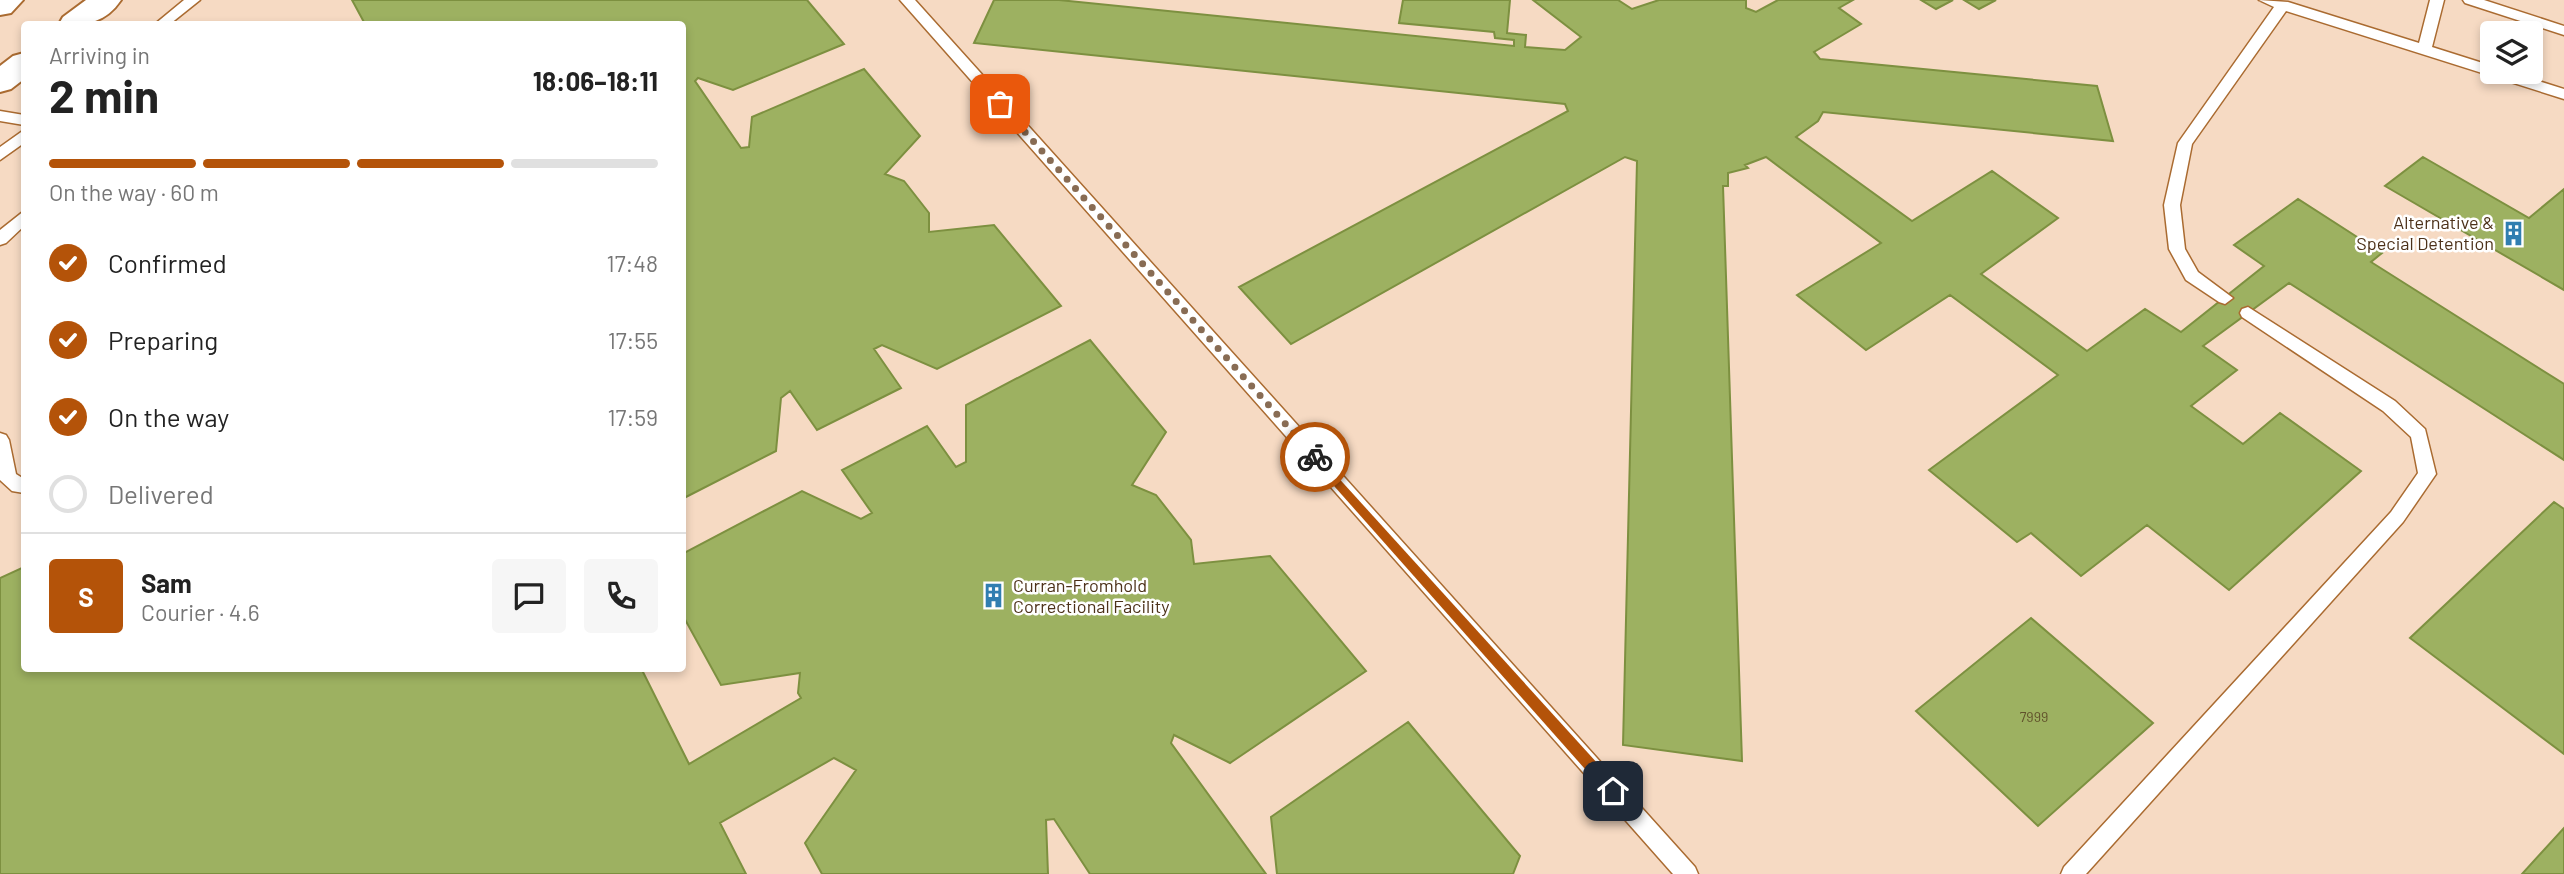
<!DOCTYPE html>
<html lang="en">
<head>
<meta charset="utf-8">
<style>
	:root { --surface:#fff; --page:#f6f6f6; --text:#222; --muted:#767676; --line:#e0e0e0; --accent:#b45309 }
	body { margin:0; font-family:Barlow,sans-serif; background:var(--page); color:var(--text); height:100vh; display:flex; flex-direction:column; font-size:26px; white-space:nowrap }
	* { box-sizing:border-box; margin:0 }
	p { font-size:23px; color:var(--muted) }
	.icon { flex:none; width:38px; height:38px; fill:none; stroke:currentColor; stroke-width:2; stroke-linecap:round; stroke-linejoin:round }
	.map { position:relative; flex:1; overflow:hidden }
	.details { position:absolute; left:21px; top:21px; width:665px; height:651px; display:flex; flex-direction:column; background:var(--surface); border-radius:7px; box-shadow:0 4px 10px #0003 }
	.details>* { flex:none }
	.controls { position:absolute; left:2480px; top:21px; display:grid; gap:14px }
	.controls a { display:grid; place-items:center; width:63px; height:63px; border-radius:7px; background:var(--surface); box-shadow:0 4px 10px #0003; font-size:35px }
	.pin { position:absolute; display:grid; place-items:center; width:60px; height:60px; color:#fff; margin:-30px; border-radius:14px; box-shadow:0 4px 10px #0006 }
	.courier { position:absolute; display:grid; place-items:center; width:70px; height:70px; margin:-35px; border:5px solid #b45309; border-radius:50%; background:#fff; color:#222; box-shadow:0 2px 9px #0007 }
	.summary em { font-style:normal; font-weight:700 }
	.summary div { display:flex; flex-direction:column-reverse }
	.summary { display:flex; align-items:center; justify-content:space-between; height:119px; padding:0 28px }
	h1 { font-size:46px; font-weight:700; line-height:52px }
	.bar { display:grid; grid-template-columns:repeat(4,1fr); gap:10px 7px; align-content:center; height:84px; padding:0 28px }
	.bar i { height:9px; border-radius:5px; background:var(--line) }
	.bar .on { background:var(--accent) }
	.bar p { grid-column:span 4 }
	.line { display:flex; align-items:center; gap:18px; padding:0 28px; border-top:2px solid var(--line) }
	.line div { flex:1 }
	.round { display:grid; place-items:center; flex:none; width:74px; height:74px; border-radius:7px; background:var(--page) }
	ol { padding:0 28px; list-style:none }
	li { display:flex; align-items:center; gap:21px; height:77px }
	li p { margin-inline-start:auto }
	li .icon { padding:7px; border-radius:50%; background:var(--accent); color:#fff; stroke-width:4 }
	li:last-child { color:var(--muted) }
	li i { width:38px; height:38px; border:4px solid var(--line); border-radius:50% }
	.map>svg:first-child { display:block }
</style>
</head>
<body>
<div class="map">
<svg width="2564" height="874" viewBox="0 0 2564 874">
	<rect width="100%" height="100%" fill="#f6dac3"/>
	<path fill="#9db161" stroke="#7d9040" stroke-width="2" d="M352,0H807L844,44L733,90L698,78L695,81L741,148L749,147L752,117L864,69L920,136L885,174L904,181L929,213V232L994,225L1061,306L937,369L882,345L874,349L901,388L817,430L790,391L781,398L776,451L682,499V24H365Z
		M994,0H1059L1514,46V40L1495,38L1494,32L1399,23L1403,0H1510L1507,33L1526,35L1525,47L1565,50L1581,37L1533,0H1618L1632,9L1659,0H1746V8L1756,12L1778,0H1853L1839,8L1861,24L1814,52L1820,59L2097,86L2113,141L1823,112L1818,121L1796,137L1912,221L1992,171L2058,218L1981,274L2087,351L2145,309L2181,332L2264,266L2234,245L2298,199L2382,253L2371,262L2564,384V460L2289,283L2203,346L2237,370L2191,406L2243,444L2280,413L2361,471L2229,590L2147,525L2081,576L2031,533L2017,542L1929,470L2058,375L1950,295L1866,350L1797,295L1881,243L1766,157L1745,165L1748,168L1728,173V186H1723L1742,761L1623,745L1637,161L1625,157L1291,344L1239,287L1568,111L1565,104L974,43Z
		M1921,0H1953L1936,9Z
		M1964,0H1996L1979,9Z
		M2423,157L2529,218L2564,189V290L2385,186Z
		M1090,340L1166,432L1132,485L1156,495L1191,540L1194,564L1270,556L1366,671L1230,763L1174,735L1171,743L1266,874H1090L1054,819L1046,820L1048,874H822L805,843L856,770L834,758L720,823L746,874H0V578L24,567V668H641L689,764L801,698L798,693L800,673L721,685L682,614V554L802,491L861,519L872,513L842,470L927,426L956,467L966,462V405Z
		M2554,502L2564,509V754L2410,638Z
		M2031,618L2153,723L2038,826L1916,711Z
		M1408,722L1520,856L1513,874H1277L1271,817Z
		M2564,828V874H2522Z"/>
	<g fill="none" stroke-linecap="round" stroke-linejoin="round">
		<defs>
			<path id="service" d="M184,0H200L170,24H155Z
				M900,0H915L1695,867L1698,874H1673Z
				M2259,0L2288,2L2419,43L2430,0H2444L2432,47L2492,66V72H2510L2564,89V99L2286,11L2192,144L2180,205L2185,249L2198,272L2233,298L2225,304L2219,302L2186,280L2169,249L2164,205L2178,143L2274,7Z
				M2463,0H2484L2564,26V35L2465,3Z
				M0,111L24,115V125L0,121Z
				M24,130V143L0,160V147Z
				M24,211V226L6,243L0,245V230Z
				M2248,307L2395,401L2425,429L2436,474L2403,522L2086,874H2061L2064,867L2391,512L2418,473L2411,437L2383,411L2242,317L2240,313L2242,309Z
				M0,433L6,435L9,440L16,474L24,479V493L12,491L0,480Z"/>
			<path id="motorway" d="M0,0H23L11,13L0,15Z
				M86,0H121C104,25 86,24 59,24L63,17Z
				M24,53V79L11,89L0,92V66L13,56Z"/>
		</defs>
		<use href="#service" stroke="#aa6b31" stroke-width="3"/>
		<use href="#motorway" stroke="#aa6b31" stroke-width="4"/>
		<use href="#service" fill="#fff" fill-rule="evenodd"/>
		<use href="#motorway" fill="#fff" fill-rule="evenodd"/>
	</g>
	<path fill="#b45309" d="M1315,452L1618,786V795H1608L1311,460L1309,457Z"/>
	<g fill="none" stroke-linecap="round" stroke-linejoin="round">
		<path stroke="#886c54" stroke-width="7" stroke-dasharray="0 12.6" d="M1000,104L1315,457"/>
	</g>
	<defs>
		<symbol id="building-bare" viewBox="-9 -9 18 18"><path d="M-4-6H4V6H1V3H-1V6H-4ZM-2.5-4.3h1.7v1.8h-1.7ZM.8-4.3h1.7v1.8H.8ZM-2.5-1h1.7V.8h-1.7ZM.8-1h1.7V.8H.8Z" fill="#317eb1" stroke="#fff" stroke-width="2.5" paint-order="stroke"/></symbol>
	</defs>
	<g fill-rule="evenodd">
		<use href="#building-bare" x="2496" y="216" width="35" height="35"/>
		<use href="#building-bare" x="976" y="578" width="35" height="35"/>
	</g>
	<g text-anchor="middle" stroke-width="5" stroke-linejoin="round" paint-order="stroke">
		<g font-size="14" fill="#60512b">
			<text x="2034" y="722">7999</text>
		</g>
		<g font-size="18" fill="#4c3119" stroke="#fff" text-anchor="end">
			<text x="2494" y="229">Alternative &amp;<tspan x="2494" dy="21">Special Detention</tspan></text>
			<text x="1013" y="592" text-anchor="start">Curran-Fromhold<tspan x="1013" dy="21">Correctional Facility</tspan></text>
		</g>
	</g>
</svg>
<div class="controls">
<a><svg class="icon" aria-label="layers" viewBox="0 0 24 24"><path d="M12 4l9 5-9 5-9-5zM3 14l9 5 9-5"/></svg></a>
</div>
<div class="pin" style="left:1000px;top:104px;background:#ea580c"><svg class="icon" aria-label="bag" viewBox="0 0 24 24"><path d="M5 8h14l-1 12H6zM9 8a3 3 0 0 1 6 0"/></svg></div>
<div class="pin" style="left:1613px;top:791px;background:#1f2937"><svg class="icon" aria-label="home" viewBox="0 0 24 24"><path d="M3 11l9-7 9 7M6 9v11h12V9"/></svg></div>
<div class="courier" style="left:1315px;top:457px"><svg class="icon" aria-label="bike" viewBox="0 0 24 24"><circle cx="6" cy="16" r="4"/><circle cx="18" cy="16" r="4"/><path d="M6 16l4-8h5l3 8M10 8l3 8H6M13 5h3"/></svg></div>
<section class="details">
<div class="summary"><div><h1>2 min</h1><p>Arriving in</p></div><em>18:06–18:11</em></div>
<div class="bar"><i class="on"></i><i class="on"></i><i class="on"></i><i></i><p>On the way · 60 m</p></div>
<ol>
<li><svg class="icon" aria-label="check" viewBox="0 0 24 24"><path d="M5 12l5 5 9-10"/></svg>Confirmed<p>17:48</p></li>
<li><svg class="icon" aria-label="check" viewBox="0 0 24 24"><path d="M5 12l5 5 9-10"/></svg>Preparing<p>17:55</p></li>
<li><svg class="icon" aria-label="check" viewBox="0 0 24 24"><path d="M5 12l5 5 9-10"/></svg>On the way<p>17:59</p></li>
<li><i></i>Delivered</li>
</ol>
<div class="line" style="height:126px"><b class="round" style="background:var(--accent);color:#fff">S</b><div><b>Sam</b><p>Courier · 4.6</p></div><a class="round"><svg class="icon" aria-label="chat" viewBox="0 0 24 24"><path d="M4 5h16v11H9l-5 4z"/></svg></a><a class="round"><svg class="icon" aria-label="phone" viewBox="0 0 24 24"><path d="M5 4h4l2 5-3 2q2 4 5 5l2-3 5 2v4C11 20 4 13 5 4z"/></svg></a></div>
</section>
</div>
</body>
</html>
